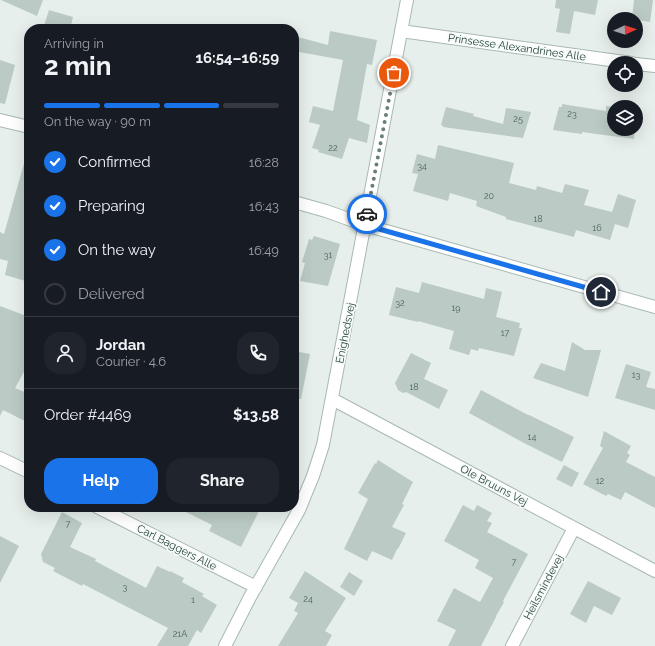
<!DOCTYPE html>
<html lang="en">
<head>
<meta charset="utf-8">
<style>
	:root { --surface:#171b24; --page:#20242c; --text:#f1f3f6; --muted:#9ea1a6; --line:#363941; --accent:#1a73e8 }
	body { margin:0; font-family:Raleway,sans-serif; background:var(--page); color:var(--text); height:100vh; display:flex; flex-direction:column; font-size:15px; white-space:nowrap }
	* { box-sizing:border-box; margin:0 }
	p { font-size:13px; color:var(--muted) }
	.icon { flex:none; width:22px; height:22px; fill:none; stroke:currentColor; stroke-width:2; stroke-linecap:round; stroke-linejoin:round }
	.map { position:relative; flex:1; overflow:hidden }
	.details { position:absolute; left:24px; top:24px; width:275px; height:488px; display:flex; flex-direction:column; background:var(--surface); border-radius:16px; box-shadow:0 4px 16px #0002 }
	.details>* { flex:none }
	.needle { width:26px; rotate:87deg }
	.controls { position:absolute; left:607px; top:12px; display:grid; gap:8px }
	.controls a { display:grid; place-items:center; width:36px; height:36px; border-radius:50%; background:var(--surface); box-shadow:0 4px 16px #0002; font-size:20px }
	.pin { position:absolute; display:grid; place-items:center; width:34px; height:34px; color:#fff; margin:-17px; border:2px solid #fff; border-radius:50%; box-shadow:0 1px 4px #0007 }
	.courier { position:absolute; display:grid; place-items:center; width:40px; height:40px; margin:-20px; border:3px solid #1a73e8; border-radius:50%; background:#fff; color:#222; box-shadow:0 1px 5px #0007 }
	.overview em { font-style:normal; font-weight:700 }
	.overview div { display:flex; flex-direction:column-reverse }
	.overview { display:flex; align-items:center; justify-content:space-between; height:68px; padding:0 20px }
	h1 { font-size:26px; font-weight:700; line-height:30px }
	.bar { display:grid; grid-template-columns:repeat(4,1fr); gap:6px 4px; align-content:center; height:48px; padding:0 20px }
	.bar i { height:5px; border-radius:3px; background:var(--line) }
	.bar .on { background:var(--accent) }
	.bar p { grid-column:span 4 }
	.line { display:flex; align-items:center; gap:10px; padding:0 20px; border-top:1px solid var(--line) }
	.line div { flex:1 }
	.round { display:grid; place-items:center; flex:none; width:42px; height:42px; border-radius:16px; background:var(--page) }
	ol { padding:0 20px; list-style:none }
	li { display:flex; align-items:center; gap:12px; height:44px }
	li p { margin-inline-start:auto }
	li .icon { padding:4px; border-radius:50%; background:var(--accent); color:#fff; stroke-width:4 }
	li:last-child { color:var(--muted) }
	li i { width:22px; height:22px; border:2px solid var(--line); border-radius:50% }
	.action { display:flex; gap:8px; margin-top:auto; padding:8px 20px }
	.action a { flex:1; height:46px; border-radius:16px; background:var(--accent); color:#fff; font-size:16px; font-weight:700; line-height:46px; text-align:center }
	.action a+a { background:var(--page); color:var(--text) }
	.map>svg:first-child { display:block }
</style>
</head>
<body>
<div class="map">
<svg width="655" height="646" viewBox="0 0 655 646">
	<rect width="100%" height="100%" fill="#e6efeb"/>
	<path fill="#bbcac4" d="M1,0H43L37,16Z
		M556,0H598L595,15L574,11L570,34L556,32L560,9L555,8Z
		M634,0H653L650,22L632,19Z
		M49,10L73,17L70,29H43Z
		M330,31L377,40L372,65L367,64L357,120L370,125L367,143L349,138L342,159L318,152L319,150L312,148L320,125L309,122L313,106L333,111L343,60L294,51V36L328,45Z
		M0,60L15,65L5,104L0,103Z
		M623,103L637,105V110H638L636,124V107H623Z
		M562,104L606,111V106L614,107V129H635L634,139L582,132V134L553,130L559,107H562Z
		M446,107L474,114L473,116L503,124L506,108L531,112L523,138L443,127V126L441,125Z
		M438,145L514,163L509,183L536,190L537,186L562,193L565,184L589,190L584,205L612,212L618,194L636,200L628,228L615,224L610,240L576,230L574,237L506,219V217L476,206L477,201L450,193L448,201L413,191L418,174L412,173L417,154L435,159Z
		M25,160L29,161V282L5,275L8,261L0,259V232L4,234Z
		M314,236L340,244L328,286L300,281L305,263L302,262L309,239L312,240Z
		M422,282L484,299L486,288L502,292L496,317L520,323L519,328H522L514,356L479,348L478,351L471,349L469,355L449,349L454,331L418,321V322L389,315L396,287L419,293Z
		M0,306L29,317V363L15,388L29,394V423L3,410L0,416Z
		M572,342L585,350H601L588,397L533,378L541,363L565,371Z
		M294,351L310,354L301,399H294Z
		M411,353L431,363L424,379L448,390L439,409L406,392L403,393L398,390L395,383Z
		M626,364L651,372L646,387L655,389V410L615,398Z
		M481,390L528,415H529L574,437L562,462L524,443L469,413Z
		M604,431L631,446L627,453L630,455L626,462L655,477V508L625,492L621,500L608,494L606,496L583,484L603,448L600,446Z
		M378,460L413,482L402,504L404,505L392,527L406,533L398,549H397L392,560L372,551L367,561L344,549L368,499L358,493L375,463L376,464Z
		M564,465L579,473L572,487L556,479Z
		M463,505L474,511L477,505L492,513L487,521L492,523L487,532L528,554L503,601L504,602L496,616V617L481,646H448L456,630L437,621L454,588L480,602L493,578L475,568L479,560L444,541Z
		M176,507H261L241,547L209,531L212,525Z
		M62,512L82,523L70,547L96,559L95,561L146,588L157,566L170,572V571L184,578L182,582L204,594L202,596L217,605L201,633L197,630L188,646H157L168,628L83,584L82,586L53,571L55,568L43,562L41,554Z
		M0,536L19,546L0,583Z
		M305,571L346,598L325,631L332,635L326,646H278L298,613L294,611L298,603L289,598Z
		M349,572L363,581L354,596L340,587Z
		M588,581L621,598L612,615L594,606L586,623L570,614Z"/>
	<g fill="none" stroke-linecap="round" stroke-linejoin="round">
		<defs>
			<path id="street" d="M401,31L632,63
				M636,64L655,66
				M0,120L29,127
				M294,202L326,211L365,225L655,307
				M332,399L655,571
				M0,458L29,472
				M97,507L256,587
				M225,646L250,597L299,510L313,476L323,445L407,0
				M512,646L574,528"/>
		</defs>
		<use href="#street" stroke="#a8b8b2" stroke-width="14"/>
		<use href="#street" stroke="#fff" stroke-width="12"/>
	</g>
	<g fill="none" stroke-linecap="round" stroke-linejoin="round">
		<path stroke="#687f78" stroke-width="4" stroke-dasharray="0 7.2" d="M367,214L394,73"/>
		<path stroke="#1a73e8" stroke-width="5" d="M367,214L365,225L601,292"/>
	</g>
	<g text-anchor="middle" stroke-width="3.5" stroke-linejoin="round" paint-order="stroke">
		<g font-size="9" fill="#4a645c">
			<text x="572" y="117">23</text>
			<text x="518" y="122">25</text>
			<text x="333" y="151">22</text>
			<text x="422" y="169">34</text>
			<text x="489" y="199">20</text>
			<text x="538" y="222">18</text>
			<text x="597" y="231">16</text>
			<text x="328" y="258">31</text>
			<text x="400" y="306">32</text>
			<text x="456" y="311">19</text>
			<text x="505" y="336">17</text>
			<text x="636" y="378">13</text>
			<text x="414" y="390">18</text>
			<text x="532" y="440">14</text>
			<text x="600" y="484">12</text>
			<text x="68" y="527">7</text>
			<text x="514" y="565">7</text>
			<text x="125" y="590">3</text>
			<text x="308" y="602">24</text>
			<text x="193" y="603">1</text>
			<text x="180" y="637">21A</text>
		</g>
		<g font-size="11" fill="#24423a" stroke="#f7fbf9">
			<text transform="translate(517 47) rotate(8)" y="4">Prinsesse Alexandrines Alle</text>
			<text transform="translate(345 333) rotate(-79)" y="4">Enighedsvej</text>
			<text transform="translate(494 485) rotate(28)" y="4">Ole Bruuns Vej</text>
			<text transform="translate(177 547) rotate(27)" y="4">Carl Baggers Alle</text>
			<text transform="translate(543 587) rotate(-62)" y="4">Heilsmindevej</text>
		</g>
	</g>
</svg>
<div class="controls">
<a><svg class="needle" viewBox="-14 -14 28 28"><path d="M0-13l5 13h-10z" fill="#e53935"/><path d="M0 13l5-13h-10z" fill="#9ea1a6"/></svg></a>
<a><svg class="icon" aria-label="locate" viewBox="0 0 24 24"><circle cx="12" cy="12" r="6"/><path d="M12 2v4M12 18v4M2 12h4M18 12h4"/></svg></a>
<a><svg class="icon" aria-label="layers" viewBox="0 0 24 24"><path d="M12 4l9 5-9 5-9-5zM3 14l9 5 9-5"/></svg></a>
</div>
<div class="pin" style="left:394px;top:73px;background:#ea580c"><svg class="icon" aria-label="bag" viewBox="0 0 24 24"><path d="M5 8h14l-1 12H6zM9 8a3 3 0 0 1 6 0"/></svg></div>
<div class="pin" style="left:601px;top:292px;background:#1f2937"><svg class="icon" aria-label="home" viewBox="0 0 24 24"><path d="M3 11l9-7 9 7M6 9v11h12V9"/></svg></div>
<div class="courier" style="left:367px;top:214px"><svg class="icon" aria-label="car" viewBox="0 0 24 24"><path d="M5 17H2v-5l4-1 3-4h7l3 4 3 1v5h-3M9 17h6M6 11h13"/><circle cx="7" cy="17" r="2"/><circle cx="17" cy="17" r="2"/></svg></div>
<section class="details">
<div class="overview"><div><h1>2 min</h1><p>Arriving in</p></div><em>16:54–16:59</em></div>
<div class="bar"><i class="on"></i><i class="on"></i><i class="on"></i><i></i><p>On the way · 90 m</p></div>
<ol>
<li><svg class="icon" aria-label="check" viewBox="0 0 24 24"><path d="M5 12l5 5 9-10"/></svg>Confirmed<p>16:28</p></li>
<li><svg class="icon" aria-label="check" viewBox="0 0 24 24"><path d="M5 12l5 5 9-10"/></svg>Preparing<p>16:43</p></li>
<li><svg class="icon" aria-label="check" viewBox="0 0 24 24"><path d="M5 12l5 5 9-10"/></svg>On the way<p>16:49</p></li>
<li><i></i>Delivered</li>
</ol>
<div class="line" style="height:72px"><a class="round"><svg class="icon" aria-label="person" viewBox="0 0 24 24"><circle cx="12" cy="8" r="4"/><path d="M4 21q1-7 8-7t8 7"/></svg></a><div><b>Jordan</b><p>Courier · 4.6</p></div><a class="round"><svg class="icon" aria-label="phone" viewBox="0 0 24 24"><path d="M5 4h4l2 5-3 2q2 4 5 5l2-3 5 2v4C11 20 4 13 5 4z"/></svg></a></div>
<div class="line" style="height:52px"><div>Order #4469</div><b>$13.58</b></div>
<div class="action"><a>Help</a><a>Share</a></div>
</section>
</div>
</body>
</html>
